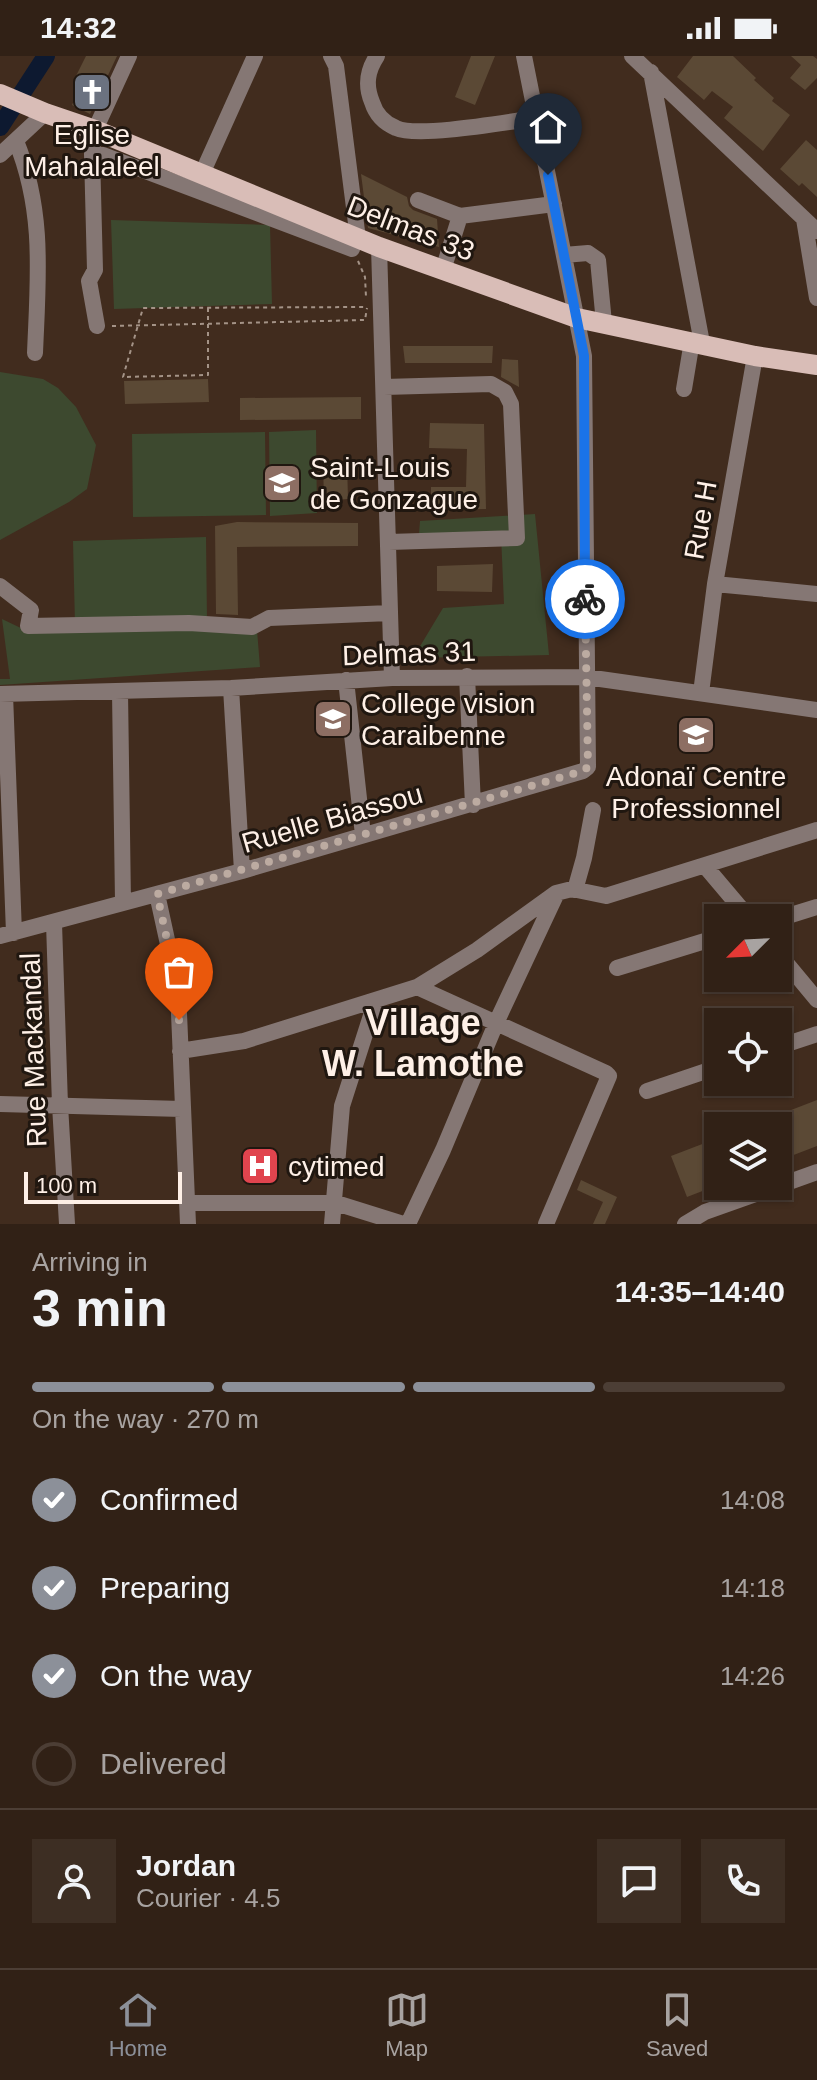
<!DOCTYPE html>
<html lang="en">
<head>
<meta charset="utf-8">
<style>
	:root { --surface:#312116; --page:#3d2e23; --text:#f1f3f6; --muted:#a8a3a1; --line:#4c3e35; --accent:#8c9099 }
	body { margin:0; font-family:Helvetica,sans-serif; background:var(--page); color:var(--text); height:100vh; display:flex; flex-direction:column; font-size:30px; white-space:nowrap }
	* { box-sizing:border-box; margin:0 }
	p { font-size:26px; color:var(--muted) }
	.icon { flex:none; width:44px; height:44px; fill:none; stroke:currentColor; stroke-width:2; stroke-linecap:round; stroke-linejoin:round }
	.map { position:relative; height:1168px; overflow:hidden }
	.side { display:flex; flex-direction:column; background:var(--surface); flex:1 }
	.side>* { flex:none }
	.needle { width:52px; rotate:246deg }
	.fabs { position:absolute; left:704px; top:848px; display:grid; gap:16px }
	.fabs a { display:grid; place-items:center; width:88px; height:88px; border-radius:0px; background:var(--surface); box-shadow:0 2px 6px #0004,0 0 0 2px var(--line); font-size:40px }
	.scale { position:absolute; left:24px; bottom:20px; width:158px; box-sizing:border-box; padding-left:8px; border:4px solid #fef0e7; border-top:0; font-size:22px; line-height:28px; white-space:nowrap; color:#fef0e7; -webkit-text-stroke:6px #201710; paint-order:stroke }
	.pin { position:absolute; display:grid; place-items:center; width:68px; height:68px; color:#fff; margin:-82px -34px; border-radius:50% 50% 50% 0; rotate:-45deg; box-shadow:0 0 8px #0007 }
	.pin .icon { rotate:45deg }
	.courier { position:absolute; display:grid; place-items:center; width:80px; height:80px; margin:-40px; border:6px solid #1a73e8; border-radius:50%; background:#fff; color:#222; box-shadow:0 2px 10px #0007 }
	.headline em { font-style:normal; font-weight:700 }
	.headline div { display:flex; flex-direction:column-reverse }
	.headline { display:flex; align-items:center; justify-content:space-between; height:136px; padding:0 32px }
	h1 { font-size:52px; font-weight:700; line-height:60px }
	.bar { display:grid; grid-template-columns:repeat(4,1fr); gap:12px 8px; align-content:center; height:96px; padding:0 32px }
	.bar i { height:10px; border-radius:6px; background:var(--line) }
	.bar .current { background:var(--accent) }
	.bar p { grid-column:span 4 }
	.line { display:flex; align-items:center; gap:20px; padding:0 32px; border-top:2px solid var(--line) }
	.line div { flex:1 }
	.round { display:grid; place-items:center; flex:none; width:84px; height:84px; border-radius:0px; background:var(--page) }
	ol { padding:0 32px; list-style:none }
	li { display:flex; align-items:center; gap:24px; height:88px }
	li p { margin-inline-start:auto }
	li .icon { padding:8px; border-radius:50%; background:var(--accent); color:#fff; stroke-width:4 }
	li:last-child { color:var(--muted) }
	li i { width:44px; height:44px; border:4px solid var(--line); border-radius:50% }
	.status { display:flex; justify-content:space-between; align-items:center; height:56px; padding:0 40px; background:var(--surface); direction:ltr }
	.status svg { height:22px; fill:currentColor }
	.tabs { display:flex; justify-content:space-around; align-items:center; height:112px; border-top:2px solid var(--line); background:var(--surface); font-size:22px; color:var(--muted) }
	.tabs a { display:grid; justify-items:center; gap:4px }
	.tabs .current { color:var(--accent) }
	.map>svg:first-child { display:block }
</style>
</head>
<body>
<div class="status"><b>14:32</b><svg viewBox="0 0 49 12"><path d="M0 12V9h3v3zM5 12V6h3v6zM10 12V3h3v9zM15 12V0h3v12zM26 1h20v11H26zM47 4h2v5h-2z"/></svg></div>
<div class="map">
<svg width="817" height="1168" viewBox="0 0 817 1168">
	<rect width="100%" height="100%" fill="#412c1e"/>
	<path fill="#3d492f" d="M111,164L270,169L272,248L114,253Z
		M0,316L43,323L58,332L76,351L96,389L87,433L69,446L0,484Z
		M316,374L317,457L270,460L269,376Z
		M265,376L266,459L133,461L132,378Z
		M535,458L549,599L413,602L443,552L504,548L501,479L419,478L420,465Z
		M206,481L207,565L75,569L73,485Z
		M2,563L25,574H257L260,611L0,629V623H10Z"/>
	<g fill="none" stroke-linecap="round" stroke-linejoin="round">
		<path stroke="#0d1930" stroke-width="18" d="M0,71L46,0"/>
	</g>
	<path fill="#5b4935" d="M86,0H117L90,58L72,49L83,24L76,20Z
		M471,0H495L475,49L455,41Z
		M693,0H733L756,22L754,24L774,42L772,45L790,59L763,95L724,62L733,51L712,35L704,44L677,21Z
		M791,0H813L817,3V22L805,34L790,22L801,9Z
		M806,84L817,94V141L802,127L799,130L780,113Z
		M361,118L407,141L409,150L413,154L437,163L439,191L368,172Z
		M403,290H493L492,307H405Z
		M502,303L518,304L519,331L501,321Z
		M208,323L209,346L125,348L124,325Z
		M361,341V363L240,364V342Z
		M430,367L484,368L486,453L431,454V431H466L467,393L429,392Z
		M347,406L348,443L324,445L323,407Z
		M237,466L358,467V490L237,491L238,559L216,558L215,470Z
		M493,508L492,536L437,535V510Z
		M817,1044V1090L778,1105V1070L752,1069Z
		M718,1082V1129L687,1141L671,1100Z
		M581,1124L617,1141L605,1168H593L603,1146L577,1134Z"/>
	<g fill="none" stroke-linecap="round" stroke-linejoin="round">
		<path stroke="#a49387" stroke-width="2" stroke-dasharray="4 4" stroke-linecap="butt" d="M358,205L365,221L366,241
			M208,252V319L123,321L143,252L366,251
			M112,270L365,264L367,252"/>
		<path stroke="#857774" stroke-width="16" d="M331,0L336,10L358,183
			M377,0C367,15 365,29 372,46C376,59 384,67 396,72C418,82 507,66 536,62
			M632,0L817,175
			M651,16L702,287
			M16,85C45,156 38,222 35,297
			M92,98L103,99L352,193
			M0,99L45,57
			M201,120L255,0
			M418,144L460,160
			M804,163L817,242
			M379,191L392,622
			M564,199L588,197L598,204L604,267
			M443,214L460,160L554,148
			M97,270L89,225L95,214L92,98L95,74L129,0
			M384,331L491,328L505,336L511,348L517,482L389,486
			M684,333L692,285
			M715,528L817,538
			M0,530L31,554L28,570L189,567L252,571L269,562L390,557
			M467,620L473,749
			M346,624L363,779
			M231,632L242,815
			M120,636L123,846
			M701,637L715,528L755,300
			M0,638L231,632L392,622L586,621L817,654
			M5,638L14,877
			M705,810L749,862
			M575,834L584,802L593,754
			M157,838L178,934L188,1168
			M778,863L817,851
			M54,867L60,1049L67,1168
			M0,880L242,815L583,715L588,711L584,300L524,0
			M778,897L817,944
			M617,912L718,881
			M417,931L606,1017L609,1020L546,1168
			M778,991L817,978
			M180,995L244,985L417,931L477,894L556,837L572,833L606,840L817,774
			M647,1035L718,1011
			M0,1048L182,1053
			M187,1147H336L403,1168
			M332,1168L342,1050L376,944
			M408,1168L443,1094L497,965L556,839
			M685,1168L705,1156L817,1116"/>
		<path stroke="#d9bdb7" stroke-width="20" d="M0,38L45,57L95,74L379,191L577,262L755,300L817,309"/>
	</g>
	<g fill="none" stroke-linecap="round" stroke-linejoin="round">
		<path stroke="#bcaba1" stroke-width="8" stroke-dasharray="0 14.4" d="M179,964L178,934L157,838L583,715L588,711L585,543"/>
		<path stroke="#1a73e8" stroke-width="10" d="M548,119L584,300L585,543"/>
	</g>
	<defs>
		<symbol id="church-square" viewBox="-11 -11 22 22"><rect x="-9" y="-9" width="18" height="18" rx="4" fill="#6b7280" stroke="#201710"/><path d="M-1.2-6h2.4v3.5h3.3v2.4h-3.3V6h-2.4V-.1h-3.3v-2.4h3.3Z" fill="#fff"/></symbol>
		<symbol id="school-square" viewBox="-11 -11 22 22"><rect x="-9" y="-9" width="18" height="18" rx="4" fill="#8d6e63" stroke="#201710"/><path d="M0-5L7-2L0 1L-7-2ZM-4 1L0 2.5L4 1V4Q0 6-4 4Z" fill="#fff"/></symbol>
		<symbol id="university-square" viewBox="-11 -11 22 22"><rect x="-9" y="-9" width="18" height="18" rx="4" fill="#8d6e63" stroke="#201710"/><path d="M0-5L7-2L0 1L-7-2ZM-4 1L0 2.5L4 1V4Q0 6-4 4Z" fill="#fff"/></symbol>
		<symbol id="hospital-square" viewBox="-11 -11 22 22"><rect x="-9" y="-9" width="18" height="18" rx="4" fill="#e0444e" stroke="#201710"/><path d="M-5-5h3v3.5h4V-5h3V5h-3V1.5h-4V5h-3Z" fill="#fff"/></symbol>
	</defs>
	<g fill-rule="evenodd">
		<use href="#church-square" x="70" y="14" width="44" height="44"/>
		<use href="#school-square" x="260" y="405" width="44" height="44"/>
		<use href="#school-square" x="311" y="641" width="44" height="44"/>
		<use href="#university-square" x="674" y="657" width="44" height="44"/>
		<use href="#hospital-square" x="238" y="1088" width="44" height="44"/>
	</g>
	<g text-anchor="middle" stroke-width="6" stroke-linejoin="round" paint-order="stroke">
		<g font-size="28" fill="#fef0e7" stroke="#201710" text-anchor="start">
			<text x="92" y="88" text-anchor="middle">Eglise<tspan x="92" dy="32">Mahalaleel</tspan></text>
			<text x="310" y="421">Saint-Louis<tspan x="310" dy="32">de Gonzague</tspan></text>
			<text x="361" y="657">College vision<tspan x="361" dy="32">Caraibenne</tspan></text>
			<text x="696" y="730" text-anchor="middle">Adonaï Centre<tspan x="696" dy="32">Professionnel</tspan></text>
			<text x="288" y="1120">cytimed</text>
		</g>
		<g font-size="28" fill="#fef0e7" stroke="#201710">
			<text transform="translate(411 172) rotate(21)" y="10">Delmas 33</text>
			<text transform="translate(700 464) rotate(-80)" y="10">Rue H</text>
			<text transform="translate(409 597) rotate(-2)" y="10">Delmas 31</text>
			<text transform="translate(332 762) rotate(-16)" y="10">Ruelle Biassou</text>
			<text transform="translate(33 994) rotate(-92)" y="10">Rue Mackandal</text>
		</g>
		<g font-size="36" font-weight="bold" fill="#fef0e7" stroke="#201710">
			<text x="423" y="979">Village<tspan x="423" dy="41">W. Lamothe</tspan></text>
		</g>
	</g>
</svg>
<div class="fabs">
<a><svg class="needle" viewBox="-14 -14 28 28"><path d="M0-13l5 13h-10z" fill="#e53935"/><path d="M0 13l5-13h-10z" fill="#a8a3a1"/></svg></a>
<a><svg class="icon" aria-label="locate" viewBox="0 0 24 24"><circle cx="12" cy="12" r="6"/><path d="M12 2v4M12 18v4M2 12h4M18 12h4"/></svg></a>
<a><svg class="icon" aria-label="layers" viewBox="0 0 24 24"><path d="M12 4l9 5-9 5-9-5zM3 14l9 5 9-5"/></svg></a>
</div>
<div class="scale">100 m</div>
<div class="pin" style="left:179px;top:964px;background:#ea580c"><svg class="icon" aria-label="bag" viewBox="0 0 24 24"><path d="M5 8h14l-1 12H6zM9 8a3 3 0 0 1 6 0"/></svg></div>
<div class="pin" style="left:548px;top:119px;background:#1f2937"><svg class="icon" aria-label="home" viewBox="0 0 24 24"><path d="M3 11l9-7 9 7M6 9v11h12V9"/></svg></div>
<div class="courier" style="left:585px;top:543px"><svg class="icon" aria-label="bike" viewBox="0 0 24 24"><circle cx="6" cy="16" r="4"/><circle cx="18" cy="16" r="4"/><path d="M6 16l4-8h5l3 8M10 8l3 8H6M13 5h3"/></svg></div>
</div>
<section class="side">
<div class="headline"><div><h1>3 min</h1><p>Arriving in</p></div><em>14:35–14:40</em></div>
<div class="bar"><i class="current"></i><i class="current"></i><i class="current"></i><i></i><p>On the way · 270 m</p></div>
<ol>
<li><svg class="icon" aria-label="check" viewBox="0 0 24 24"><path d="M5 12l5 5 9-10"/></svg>Confirmed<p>14:08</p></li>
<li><svg class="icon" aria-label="check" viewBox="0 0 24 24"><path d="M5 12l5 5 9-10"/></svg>Preparing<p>14:18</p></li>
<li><svg class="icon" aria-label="check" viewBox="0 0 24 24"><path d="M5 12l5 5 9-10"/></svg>On the way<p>14:26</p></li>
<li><i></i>Delivered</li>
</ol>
<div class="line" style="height:144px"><a class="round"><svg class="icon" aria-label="person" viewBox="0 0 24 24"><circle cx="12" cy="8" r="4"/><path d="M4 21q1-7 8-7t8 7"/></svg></a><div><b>Jordan</b><p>Courier · 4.5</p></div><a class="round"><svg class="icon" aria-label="chat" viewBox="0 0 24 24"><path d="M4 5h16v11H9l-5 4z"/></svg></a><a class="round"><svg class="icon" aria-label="phone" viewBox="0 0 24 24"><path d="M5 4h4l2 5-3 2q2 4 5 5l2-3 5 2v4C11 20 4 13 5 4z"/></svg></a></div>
</section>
<nav class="tabs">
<a class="current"><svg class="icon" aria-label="home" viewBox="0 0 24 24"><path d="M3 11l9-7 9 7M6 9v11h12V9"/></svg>Home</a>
<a><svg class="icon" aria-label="map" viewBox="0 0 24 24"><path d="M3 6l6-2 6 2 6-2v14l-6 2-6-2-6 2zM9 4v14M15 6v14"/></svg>Map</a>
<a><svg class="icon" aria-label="saved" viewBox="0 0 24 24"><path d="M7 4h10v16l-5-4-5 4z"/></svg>Saved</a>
</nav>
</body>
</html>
